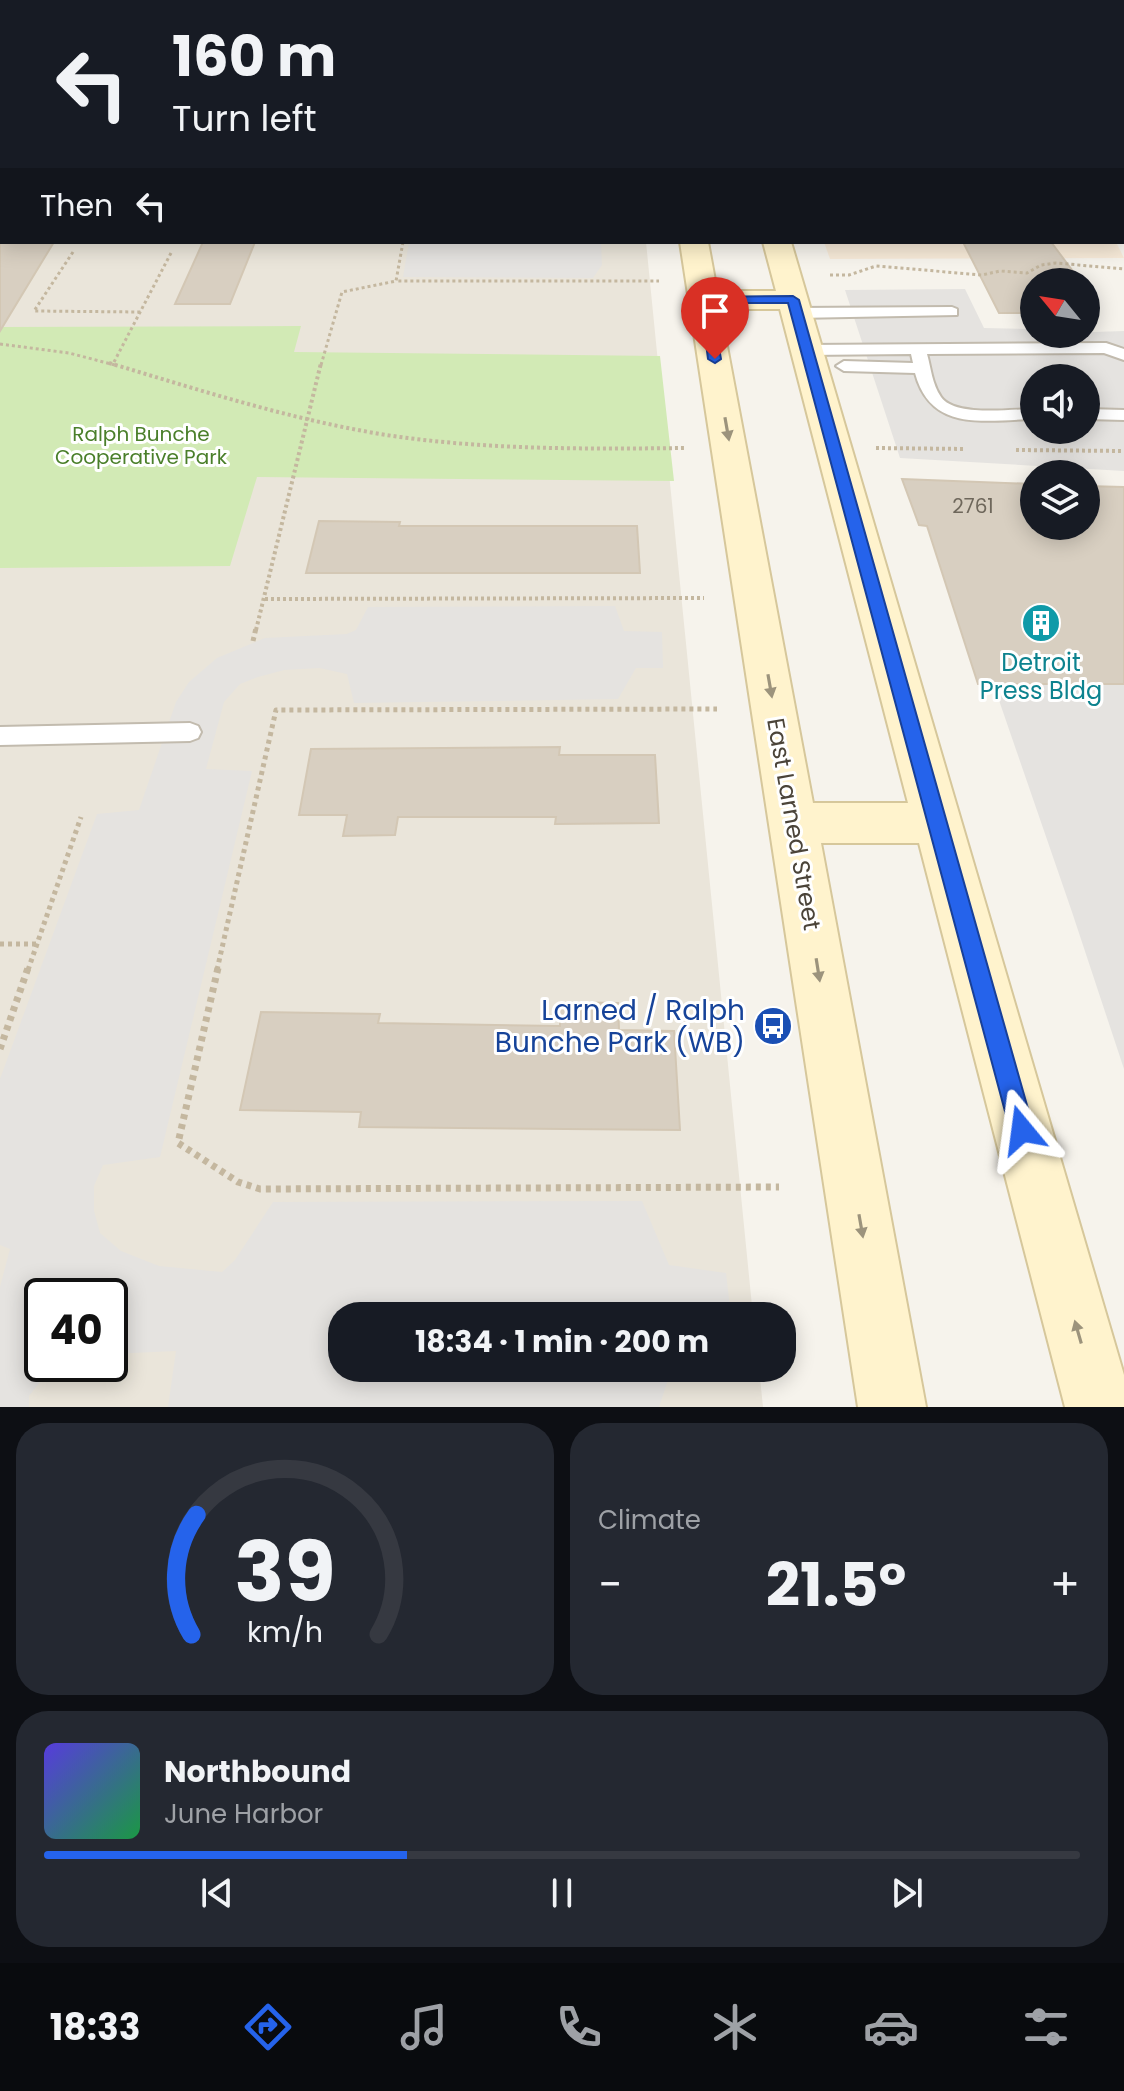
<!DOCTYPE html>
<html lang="en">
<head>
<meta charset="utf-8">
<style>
  :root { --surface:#171b24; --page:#242831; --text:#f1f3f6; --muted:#9ea1a6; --line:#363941; --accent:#2563eb }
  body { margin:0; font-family:Poppins,sans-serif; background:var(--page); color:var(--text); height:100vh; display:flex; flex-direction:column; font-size:30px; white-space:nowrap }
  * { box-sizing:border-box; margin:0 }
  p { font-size:26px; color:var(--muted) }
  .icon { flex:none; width:44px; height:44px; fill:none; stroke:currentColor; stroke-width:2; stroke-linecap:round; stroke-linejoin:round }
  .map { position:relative; height:1407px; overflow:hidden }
  .details { display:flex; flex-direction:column; gap:16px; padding:16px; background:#0d0f14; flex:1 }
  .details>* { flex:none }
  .guide { position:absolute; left:0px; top:0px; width:1124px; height:244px; box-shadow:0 4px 20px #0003; background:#171b24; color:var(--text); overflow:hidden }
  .needle { width:52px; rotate:300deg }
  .controls { position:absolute; left:1020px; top:268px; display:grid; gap:16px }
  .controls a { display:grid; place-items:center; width:80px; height:80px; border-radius:50%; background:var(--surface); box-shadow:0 4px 20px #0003; font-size:40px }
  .speed { position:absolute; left:24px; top:1278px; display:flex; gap:16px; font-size:40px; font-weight:700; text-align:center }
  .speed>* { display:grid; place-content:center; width:104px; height:104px; border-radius:50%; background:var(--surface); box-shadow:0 4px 20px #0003; line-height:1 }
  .speed .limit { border:4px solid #111; border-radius:12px; background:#fff; color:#111 }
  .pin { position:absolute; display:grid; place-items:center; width:68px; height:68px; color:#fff; margin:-82px -34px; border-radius:50% 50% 50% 0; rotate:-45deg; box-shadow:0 0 8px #0007 }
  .pin .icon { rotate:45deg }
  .me { position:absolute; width:88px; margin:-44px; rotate:344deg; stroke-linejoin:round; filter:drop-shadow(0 0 6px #0008) }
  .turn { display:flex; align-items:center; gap:28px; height:168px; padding:0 40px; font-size:36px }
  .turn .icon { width:104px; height:104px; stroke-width:2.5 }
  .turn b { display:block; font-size:56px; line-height:68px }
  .then { display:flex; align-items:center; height:76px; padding:0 40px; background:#0003; gap:16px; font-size:30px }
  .big { font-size:60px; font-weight:700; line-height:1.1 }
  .details .widget { flex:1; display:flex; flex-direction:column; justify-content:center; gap:12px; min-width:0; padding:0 28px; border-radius:32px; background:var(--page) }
  .details .dial { align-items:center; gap:0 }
  .dial svg { height:208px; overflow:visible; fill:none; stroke:var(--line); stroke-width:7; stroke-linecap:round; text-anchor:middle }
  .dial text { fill:var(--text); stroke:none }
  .song { display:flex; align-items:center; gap:24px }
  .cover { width:96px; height:96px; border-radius:12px; background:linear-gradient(135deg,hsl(250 70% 55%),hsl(140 70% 35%)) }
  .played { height:8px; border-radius:4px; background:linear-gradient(90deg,var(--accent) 35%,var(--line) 35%) }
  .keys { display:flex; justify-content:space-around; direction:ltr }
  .heat { display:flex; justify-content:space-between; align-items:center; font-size:44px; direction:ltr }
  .details .tiles { flex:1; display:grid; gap:16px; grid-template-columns:1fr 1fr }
  .widget:last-child { grid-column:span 2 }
  .trip { position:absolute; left:328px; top:1302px; width:468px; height:80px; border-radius:32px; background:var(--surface); box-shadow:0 4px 20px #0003; font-weight:700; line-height:80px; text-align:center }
  .tab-bar { display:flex; height:128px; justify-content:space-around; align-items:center; background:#090b0e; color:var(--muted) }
  .tab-bar .icon { width:56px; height:56px }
  .tab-bar .current { color:var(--accent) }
  .tab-bar b { font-size:36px; color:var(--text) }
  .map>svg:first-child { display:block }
</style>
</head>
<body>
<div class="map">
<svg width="1124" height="1407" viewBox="0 0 1124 1407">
  <rect width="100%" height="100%" fill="#f6f3ec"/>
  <!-- residential -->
  <path fill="#eae5da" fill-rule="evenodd" d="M0,0h622l-620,2v240h644l107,1074h-411v52h417l4,39h-763zM42,1296h68v68h-68z"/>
  <!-- commercial -->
  <path fill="#f7ead8" d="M824,242h292l8,16 -294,1z"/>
  <!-- green -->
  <path fill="#d2eab5" d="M301,326l-7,26 366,4 14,125 -417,-4 -27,89 -230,2v-241z"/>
  <!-- parking -->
  <g fill="#e5e3e0" fill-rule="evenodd">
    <path d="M409,242h192l1,23 -9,13 -190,-1z"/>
    <path d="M965,289l19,39 50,1v5l90,-3v140l-224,-13 -55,-168zM1034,378h52v52h-52z"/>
    <path d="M615,606l9,25 38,1 1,36h-27l-18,31 -264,4 -7,-29 -27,-6 -36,2 -26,7 -18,7 -16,18 -18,67 46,2 -92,386 -57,8 -9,21v25l6,22 21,18 38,15 63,6 13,-12 38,-58 369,-1 27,64 57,8 5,43h-389v52h330l-13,39h-491l8,-56 -66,3v-58h-68v68h39l-37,13 -15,19v11h-29v-120l10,-38 -10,-4v-166l97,-265 42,-4 37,-108 13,-20 28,-24 48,-20 82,-4 9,-4 12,-23z"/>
    <path d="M992,680l132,3v386l-52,-157z"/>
  </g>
  <!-- building -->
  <g fill="#d8cfc1" stroke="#d3c7b4" stroke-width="2">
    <path d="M0,242h54l-54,89z"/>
    <path d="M203,242h52l-25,62h-55z"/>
    <path d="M963,242h88l30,40h-47v37l-4,-6h-31z"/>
    <path d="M902,479l132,5v42h52v-40l38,1v197h-146l-51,-158 -8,-1z"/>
    <path d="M319,521l81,1 -1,4h238l3,47h-334z"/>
    <path d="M560,747l-1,8h96l4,68 -104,1 1,-7h-158l-3,18 -52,1 4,-21h-48l12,-66z"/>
    <path d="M560,1002l58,1 1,27 55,1 6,99 -321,-3 2,-15 -121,-2 21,-98 119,2 -2,9 182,3z"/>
  </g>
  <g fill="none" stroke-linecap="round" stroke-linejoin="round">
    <defs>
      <g id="lane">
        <path d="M748,0h10l1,2h-10z"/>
        <path d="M839,0h10l1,2h-10z"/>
        <rect x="1122" y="154" width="2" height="8"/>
        <path d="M952,307l5,2v6l-161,3 -8,-5 8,-5z"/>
        <path d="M1106,343l18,6v11l-20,-7 -177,1c4,14 5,30 14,43 14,20 70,12 93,12v10c-49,1 -103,14 -119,-46l-71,-2 -8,-5 8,-5 69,2 -2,-9 -105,1 -8,-5 8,-5z"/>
        <path d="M1086,409l38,1v10l-38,-1z"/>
        <path d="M190,723l8,3 3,6 -3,6 -8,3 -190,4v-18z"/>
      </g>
      <g id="street">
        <rect x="0" y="25" width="2" height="12"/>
        <rect x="1122" y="53" width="2" height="12"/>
      </g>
      <g id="secondary">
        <path d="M643,0h20l1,2h-20z"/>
        <rect x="701" y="0" width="20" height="2"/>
        <path d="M997,0h20l2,2h-20z"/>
        <rect x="1122" y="135" width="2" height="16"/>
        <path d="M680,242h28l9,49h59l-13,-49h28l333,1133v32h-59l-146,-564h-98l105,564h-68zM720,309h60l128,494h-95z"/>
      </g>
    </defs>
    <!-- lane casing -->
    <use href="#lane" stroke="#c2bbae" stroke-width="4"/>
    <!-- street casing -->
    <use href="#street" stroke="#c2bbae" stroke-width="4"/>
    <!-- secondary casing -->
    <use href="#secondary" stroke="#d6c79b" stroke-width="4"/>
    <!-- path-far4 -->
    <path stroke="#c4b79f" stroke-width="2" stroke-dasharray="2 2" stroke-linecap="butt" d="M474,2h77"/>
    <!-- path-far3 -->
    <g stroke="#c4b79f" stroke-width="3" stroke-dasharray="3 3" stroke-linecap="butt">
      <path d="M403,242l-7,39h263"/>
      <path d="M73,252l-39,59 107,1"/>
      <path d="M830,275h19l27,-9 106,9 18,-4 27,2 14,-8 15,-2 68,6"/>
      <path d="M0,344l69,9 46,12"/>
      <path d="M114,362l57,-109"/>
      <path d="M321,365l21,-73 54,-11"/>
    </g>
    <!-- path-far2 -->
    <g stroke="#c4b79f" stroke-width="4" stroke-dasharray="3 3" stroke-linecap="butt">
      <path d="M109,363c94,28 186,58 284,73 97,14 195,13 293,12"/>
      <path d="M876,448l90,1"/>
      <path d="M1016,450l108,1"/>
      <path d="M265,599l439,-1"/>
      <path d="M256,630l65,-267"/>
    </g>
    <!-- path-far1 -->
    <g stroke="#c4b79f" stroke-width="5" stroke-dasharray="4 4" stroke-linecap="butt">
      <path d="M253,641l3,-13"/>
      <path d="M0,944h37"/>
      <path d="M28,970l53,-153"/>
      <path d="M217,970l59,-260 441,-1"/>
    </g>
    <!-- path -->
    <g stroke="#c4b79f" stroke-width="7" stroke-dasharray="5 5" stroke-linecap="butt">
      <path d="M218,968l-40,175 60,39 22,7 519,-2"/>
      <path d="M0,1049l28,-81"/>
    </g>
    <!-- lane -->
    <use href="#lane" fill="#fff" fill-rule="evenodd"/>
    <!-- street -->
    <use href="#street" fill="#fff" fill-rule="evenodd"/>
    <!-- secondary -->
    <use href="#secondary" fill="#fff3cd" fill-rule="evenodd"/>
  </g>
  <!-- one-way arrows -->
  <defs><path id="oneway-solid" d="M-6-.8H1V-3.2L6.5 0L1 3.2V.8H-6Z" transform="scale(2)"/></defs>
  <g fill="#9c937c">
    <use href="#oneway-solid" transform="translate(727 429) rotate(80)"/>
    <use href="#oneway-solid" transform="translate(770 686) rotate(80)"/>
    <use href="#oneway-solid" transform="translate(818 970) rotate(81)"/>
    <use href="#oneway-solid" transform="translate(861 1226) rotate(80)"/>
    <use href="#oneway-solid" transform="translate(1078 1332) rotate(-106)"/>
  </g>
  <!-- route -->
  <path fill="#2563eb" stroke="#184099" stroke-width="2" d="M793,296l6,4 235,830 -3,9 -9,3 -8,-3 -4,-9 -222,-827h-77l10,56 -6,4 -7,-4 -8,-62z"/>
  <!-- icons -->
  <defs>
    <symbol id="building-disc" viewBox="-11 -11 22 22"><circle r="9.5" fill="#0f9aa8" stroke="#fff"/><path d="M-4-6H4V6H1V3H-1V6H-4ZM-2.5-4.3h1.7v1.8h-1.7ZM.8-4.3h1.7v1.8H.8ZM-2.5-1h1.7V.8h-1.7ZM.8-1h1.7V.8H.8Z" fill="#fff"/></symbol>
    <symbol id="bus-disc" viewBox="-11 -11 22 22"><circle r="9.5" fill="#1a4fb4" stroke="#fff"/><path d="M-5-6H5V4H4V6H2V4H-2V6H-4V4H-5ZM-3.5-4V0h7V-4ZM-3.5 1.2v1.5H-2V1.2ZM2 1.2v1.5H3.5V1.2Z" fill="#fff"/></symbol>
  </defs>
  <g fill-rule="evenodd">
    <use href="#building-disc" x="1019" y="601" width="44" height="44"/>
    <use href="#bus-disc" x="751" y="1004" width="44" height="44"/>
  </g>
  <g text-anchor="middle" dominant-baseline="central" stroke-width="6" stroke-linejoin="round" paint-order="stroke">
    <!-- far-park labels -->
    <g font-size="20" fill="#4a7f2a" stroke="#fff">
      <text x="141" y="434">Ralph Bunche<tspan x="141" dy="23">Cooperative Park</tspan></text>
    </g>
    <!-- number labels -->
    <g font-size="20" fill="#6e675b">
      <text x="973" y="506">2761</text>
    </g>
    <!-- culture labels -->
    <g font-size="24" fill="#0d838f" stroke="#fff">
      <text x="1041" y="662">Detroit<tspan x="1041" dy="28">Press Bldg</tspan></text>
    </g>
    <!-- street labels -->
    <g font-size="24" fill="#4b4439" stroke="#fff">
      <text transform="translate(794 824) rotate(80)">East Larned Street</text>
    </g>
    <!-- near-transit labels -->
    <g font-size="28" fill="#164399" stroke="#fff" text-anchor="end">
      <text x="745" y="1010">Larned / Ralph<tspan x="745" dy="32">Bunche Park (WB)</tspan></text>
    </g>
  </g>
</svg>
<div class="controls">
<a><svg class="needle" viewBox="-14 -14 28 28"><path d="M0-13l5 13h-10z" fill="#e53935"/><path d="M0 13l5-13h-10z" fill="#9ea1a6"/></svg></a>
<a><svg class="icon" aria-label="sound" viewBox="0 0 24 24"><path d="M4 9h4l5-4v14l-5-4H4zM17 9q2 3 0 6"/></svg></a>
<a><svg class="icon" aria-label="layers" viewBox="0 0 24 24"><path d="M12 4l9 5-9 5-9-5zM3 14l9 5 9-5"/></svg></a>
</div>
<div class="speed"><div class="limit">40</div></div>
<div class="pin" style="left:715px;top:359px;background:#d93025"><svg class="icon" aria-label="arrive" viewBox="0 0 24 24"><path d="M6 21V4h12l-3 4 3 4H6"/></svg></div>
<svg class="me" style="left:1022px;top:1130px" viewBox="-20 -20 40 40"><path d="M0-17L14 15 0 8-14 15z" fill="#2563eb" stroke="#fff" stroke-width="4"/></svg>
<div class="trip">18:34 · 1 min · 200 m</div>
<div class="guide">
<div class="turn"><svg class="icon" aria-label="left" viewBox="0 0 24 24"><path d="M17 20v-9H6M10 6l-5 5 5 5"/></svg><div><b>160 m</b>Turn left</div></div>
<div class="then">Then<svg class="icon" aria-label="left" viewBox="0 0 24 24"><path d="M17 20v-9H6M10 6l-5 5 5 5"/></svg></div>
</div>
</div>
<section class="details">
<div class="tiles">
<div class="widget dial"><svg viewBox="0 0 100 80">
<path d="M14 69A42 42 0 1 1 86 69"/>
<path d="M14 69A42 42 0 0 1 16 23" stroke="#2563eb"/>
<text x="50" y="56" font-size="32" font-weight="700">39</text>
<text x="50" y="72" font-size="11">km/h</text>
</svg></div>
<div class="widget"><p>Climate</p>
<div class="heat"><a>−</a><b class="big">21.5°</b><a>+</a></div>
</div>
<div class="widget">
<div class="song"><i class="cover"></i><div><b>Northbound</b><p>June Harbor</p></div></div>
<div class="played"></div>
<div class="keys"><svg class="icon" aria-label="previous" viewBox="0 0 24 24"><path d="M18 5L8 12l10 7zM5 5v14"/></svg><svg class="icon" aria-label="pause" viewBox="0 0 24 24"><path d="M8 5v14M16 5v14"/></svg><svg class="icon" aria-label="next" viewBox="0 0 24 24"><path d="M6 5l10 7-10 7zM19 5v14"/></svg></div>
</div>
</div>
</section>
<nav class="tab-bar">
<b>18:33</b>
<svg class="icon current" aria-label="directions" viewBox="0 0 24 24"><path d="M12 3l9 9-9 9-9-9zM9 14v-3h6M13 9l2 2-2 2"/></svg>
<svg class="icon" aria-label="music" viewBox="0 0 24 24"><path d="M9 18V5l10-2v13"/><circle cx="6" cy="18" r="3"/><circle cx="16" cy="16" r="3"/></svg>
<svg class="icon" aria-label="phone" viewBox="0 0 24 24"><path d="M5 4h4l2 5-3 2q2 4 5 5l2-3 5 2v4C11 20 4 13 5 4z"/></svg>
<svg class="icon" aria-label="climate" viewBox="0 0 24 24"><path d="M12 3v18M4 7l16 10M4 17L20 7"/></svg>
<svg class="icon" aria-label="car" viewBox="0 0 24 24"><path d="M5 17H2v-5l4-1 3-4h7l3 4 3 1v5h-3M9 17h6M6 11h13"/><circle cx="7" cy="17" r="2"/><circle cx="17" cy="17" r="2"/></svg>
<svg class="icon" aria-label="filters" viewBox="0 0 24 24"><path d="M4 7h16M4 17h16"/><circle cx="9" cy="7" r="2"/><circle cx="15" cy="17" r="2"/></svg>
</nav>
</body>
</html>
